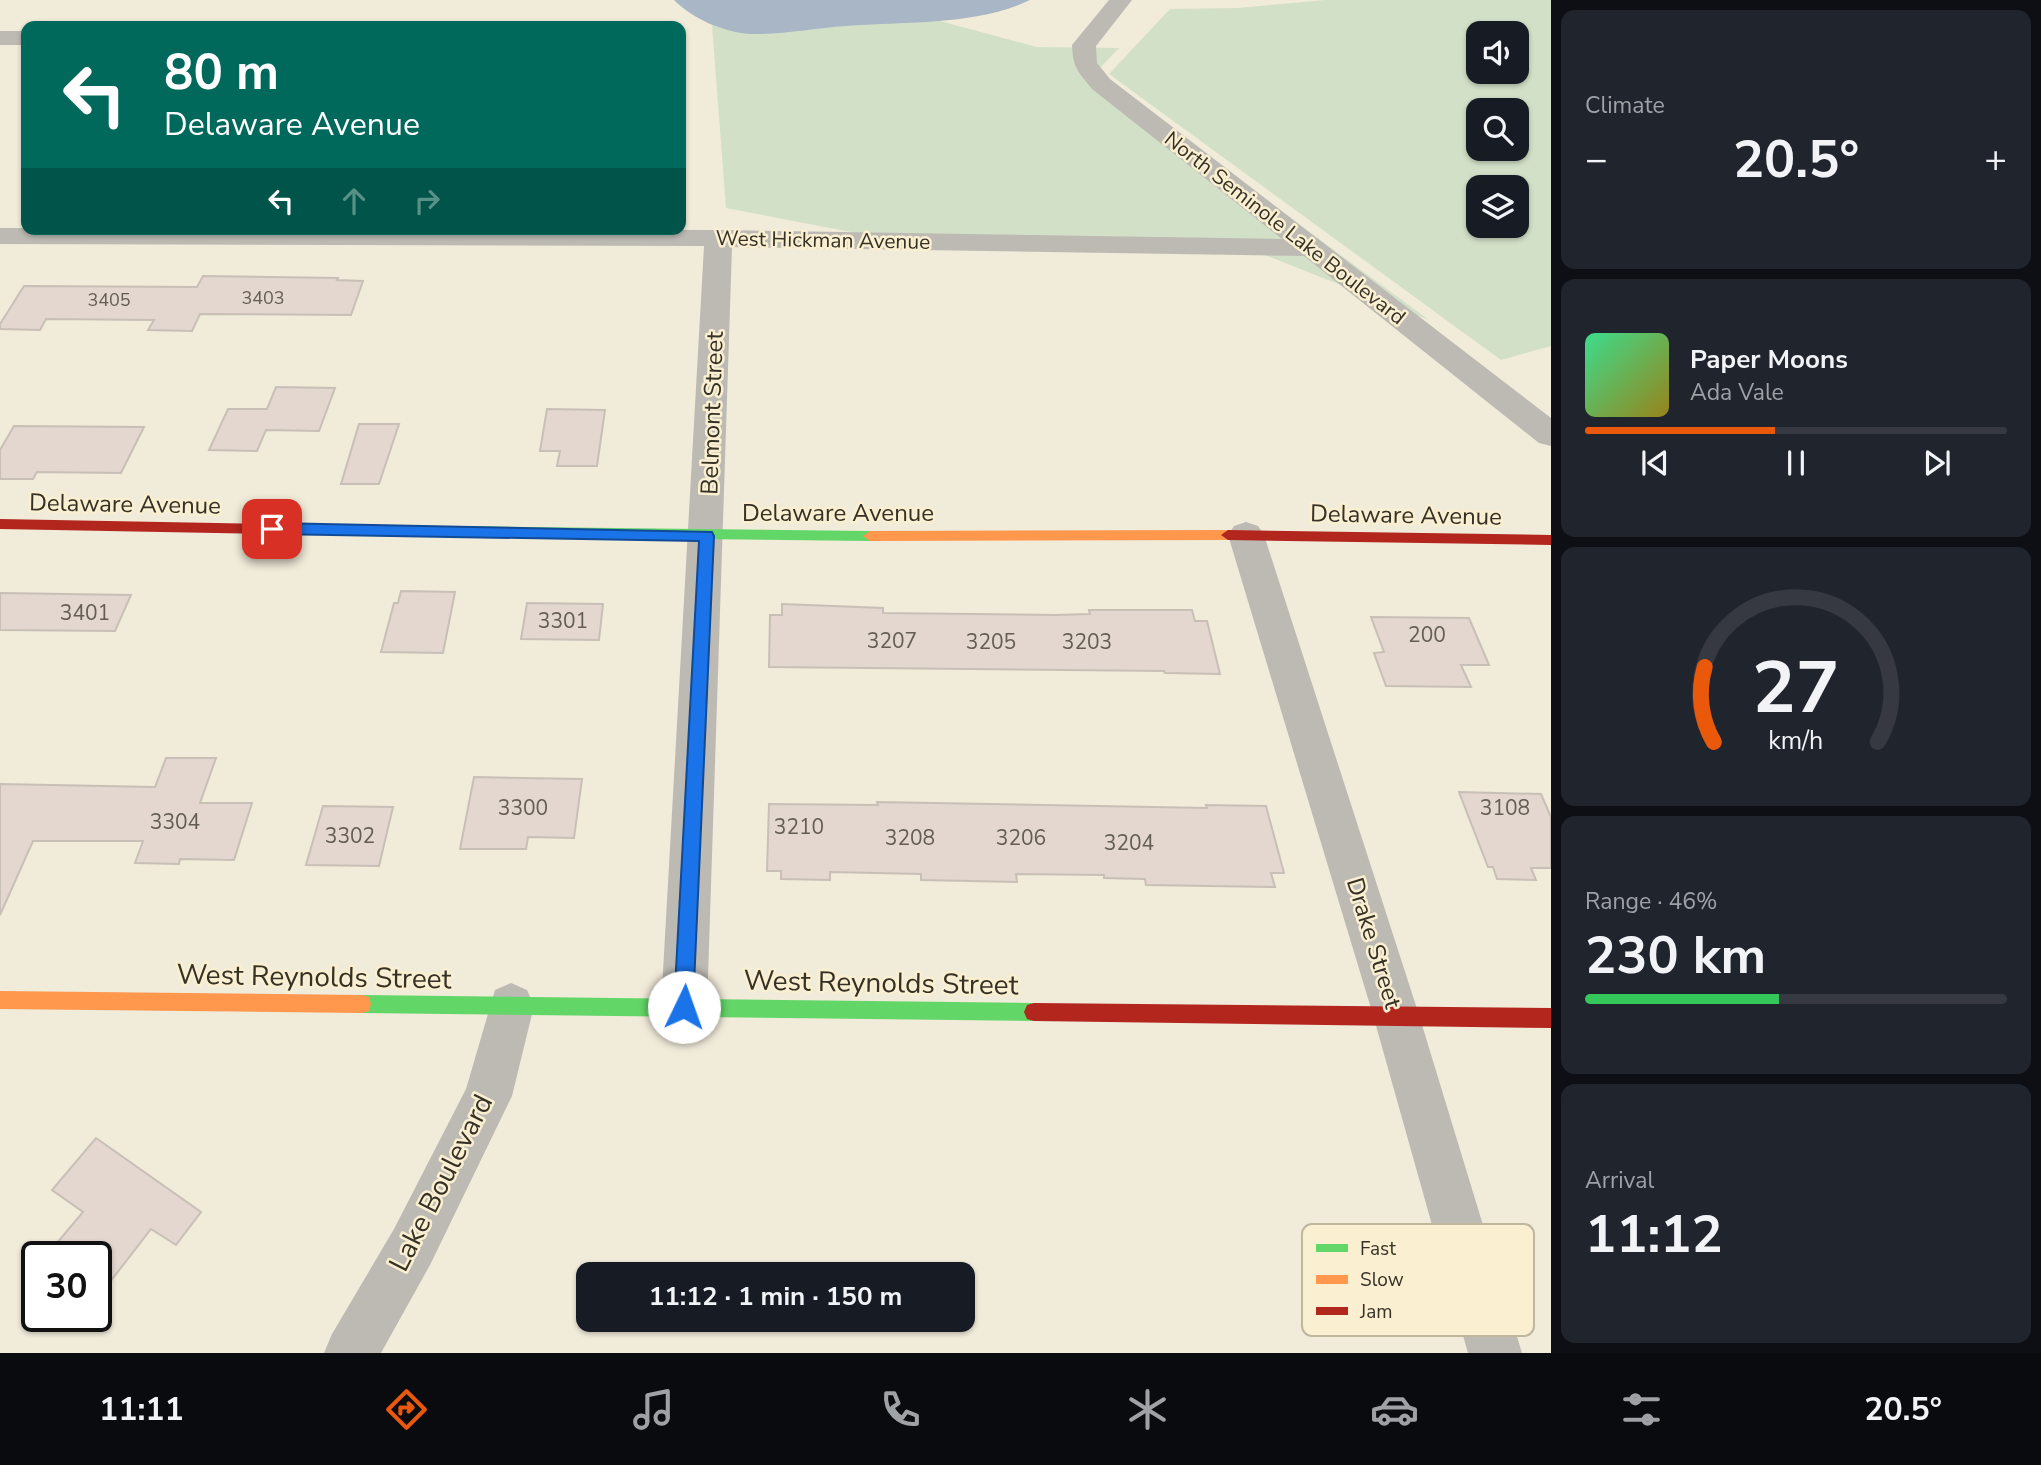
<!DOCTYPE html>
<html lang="en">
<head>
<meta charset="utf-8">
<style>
  :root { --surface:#171b24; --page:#20242c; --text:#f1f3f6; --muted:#9ea1a6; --line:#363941; --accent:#ea580c }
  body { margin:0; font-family:"Nunito Sans",sans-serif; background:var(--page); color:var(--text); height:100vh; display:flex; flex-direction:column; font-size:26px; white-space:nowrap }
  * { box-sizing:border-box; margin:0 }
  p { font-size:23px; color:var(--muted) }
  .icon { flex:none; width:38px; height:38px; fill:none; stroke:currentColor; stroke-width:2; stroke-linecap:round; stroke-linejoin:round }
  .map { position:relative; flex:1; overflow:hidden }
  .panel { display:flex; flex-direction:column; gap:10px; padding:10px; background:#0d0f14; width:490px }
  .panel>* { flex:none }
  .hud { position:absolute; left:21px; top:21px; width:665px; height:214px; border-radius:14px; box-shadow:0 2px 5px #0004; background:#00695c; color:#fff; overflow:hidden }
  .tools { position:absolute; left:1466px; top:21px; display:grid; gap:14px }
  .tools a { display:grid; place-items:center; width:63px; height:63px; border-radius:14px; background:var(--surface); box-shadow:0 2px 5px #0004; font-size:35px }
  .speed { position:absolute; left:21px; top:1241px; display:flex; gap:14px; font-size:35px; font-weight:700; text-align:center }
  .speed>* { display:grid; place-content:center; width:91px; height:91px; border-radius:50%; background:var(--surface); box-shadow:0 2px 5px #0004; line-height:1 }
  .speed .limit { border:4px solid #111; border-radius:10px; background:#fff; color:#111 }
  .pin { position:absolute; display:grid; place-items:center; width:60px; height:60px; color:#fff; margin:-30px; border-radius:14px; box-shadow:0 4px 10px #0006 }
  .me { position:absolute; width:77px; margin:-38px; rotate:3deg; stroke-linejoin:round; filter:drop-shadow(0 0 5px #0008) }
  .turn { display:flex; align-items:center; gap:24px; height:147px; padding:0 28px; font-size:32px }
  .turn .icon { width:91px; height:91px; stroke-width:2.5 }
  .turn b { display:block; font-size:49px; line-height:60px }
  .lanes { display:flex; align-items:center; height:66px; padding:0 28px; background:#0003; justify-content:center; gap:35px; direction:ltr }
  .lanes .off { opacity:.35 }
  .big { font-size:52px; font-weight:700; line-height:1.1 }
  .panel .tile { flex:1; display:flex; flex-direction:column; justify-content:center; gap:10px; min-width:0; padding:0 24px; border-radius:14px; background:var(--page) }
  .panel .dial { align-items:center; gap:0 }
  .dial svg { height:182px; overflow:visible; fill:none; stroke:var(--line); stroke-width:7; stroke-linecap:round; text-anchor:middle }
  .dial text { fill:var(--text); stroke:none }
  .song { display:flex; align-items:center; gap:21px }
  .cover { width:84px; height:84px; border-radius:10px; background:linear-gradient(135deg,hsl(150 70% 55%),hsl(50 70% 35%)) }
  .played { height:7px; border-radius:4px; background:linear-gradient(90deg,var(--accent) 45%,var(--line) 45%) }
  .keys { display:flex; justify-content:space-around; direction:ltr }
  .heat { display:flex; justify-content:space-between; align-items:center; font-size:38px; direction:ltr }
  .charge { height:10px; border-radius:5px; background:linear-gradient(90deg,#34c759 46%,var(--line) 0) }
  .trip { position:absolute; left:576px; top:1262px; width:399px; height:70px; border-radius:14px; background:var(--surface); box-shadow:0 2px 5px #0004; font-weight:700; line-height:70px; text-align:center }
  .dock { display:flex; height:112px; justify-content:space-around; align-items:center; background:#090b0e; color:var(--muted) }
  .dock .icon { width:49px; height:49px }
  .dock .on { color:var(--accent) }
  .dock b { font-size:32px; color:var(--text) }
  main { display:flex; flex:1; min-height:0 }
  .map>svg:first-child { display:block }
</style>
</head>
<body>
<main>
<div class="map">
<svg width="1551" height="1353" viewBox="0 0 1551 1353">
  <rect width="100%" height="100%" fill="#f1ebda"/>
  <!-- green -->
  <g fill="#d3e0c8" fill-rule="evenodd">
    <path d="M1325,0h226v346l-50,14 -392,-286 61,-65 68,-1zM1479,33h38v39h-38zM1479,110h38v39h-38zM1479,187h38v39h-38z"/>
    <path d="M940,21l97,26 82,1 -21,22 2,8 329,242 -164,-65 -351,-11 -188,-36 -14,-183 38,9 140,-12z"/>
  </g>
  <!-- water -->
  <path fill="#a8b6c6" d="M674,0h356c-54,26 -125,21 -184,26 -31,2 -65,9 -96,8 -27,-2 -57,-15 -76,-34z"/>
  <!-- building -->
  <g fill="#e3d7cf" stroke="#c8bfb7" stroke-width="2">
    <path d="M203,276l135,2 -1,2 26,1 -12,34 -151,-1 -8,17 -44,-1 6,-10 -108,-1 -6,11 -40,-1v-5l24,-38 173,1z"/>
    <path d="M276,387l59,1 -16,43 -53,-1 -9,21 -48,-1 19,-41h39z"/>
    <path d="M547,409l58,1 -8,56h-40l3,-15h-20z"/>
    <path d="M359,424h40l-20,60h-38z"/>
    <path d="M14,426l130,1 -23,46 -84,-1 -4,7h-33v-29z"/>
    <path d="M401,591l54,1 -12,61 -62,-1 13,-49h4z"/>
    <path d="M0,593l131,2 -16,36 -115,-1z"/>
    <path d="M527,603l76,1 -4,36 -78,-1z"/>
    <path d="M782,604l101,4v5l172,2 35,-1 -1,-4h103l3,11h12l13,53 -55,-1 -1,-2 -395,-4 1,-52h12z"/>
    <path d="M1371,617l98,1 20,47h-28l10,22 -85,-1 -12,-33 10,-1z"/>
    <path d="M166,758h50l-16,45h52l-18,57 -54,-1 -1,5 -44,-1 8,-22h-110l-33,74v-131l155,3z"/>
    <path d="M474,777l108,2 -8,59 -46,-1 -2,12h-66z"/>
    <path d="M1459,792l82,2 10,23v51h-20l5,12 -39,-1 -4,-12h-5z"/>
    <path d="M877,802l330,6 -1,-3 60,1 18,67h-13l4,14 -129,-2 -1,-6 -41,-1v-3l-88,-1 1,8 -96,-2v-6l-91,-2v8l-49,-1v-8h-14l2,-67 109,1z"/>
    <path d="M323,806l70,1 -14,59 -73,-1z"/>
    <path d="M96,1138l105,74 -25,33 -25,-16 -55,71v-44h-50l37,-44 -31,-22z"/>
  </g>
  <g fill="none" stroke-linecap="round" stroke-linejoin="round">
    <!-- street -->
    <g fill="#bdbab4" fill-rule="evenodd">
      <path d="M1109,0h23l-36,46 1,17 13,16 441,339v28l-12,-3 -235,-187 -572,-9 -25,760 -7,16 -16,7 -16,-7 -7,-16 43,-761 -704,-2v-16l718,2 564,9 -190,-150c-14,-18 -19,-20 -20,-44z"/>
      <rect x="0" y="31" width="26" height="14"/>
      <path d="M1246,522l12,4 6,9 155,480 103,338h-54l-95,-338 -145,-480 6,-9z"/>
      <path d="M511,983l16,7 7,16 -22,90 -82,169 -49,88h-57l8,-19 62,-105 72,-140 29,-99z"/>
    </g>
    <!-- fast -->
    <g fill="#63d668" fill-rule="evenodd">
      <path d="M267,524l603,7 7,5 -7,5 -603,-7 -7,-5z"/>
      <path d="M362,995l672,8 7,2 3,7 -3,7 -7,2 -672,-8 -7,-2 -2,-7 2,-7z"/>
    </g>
    <!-- slow -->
    <g fill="#ff974d" fill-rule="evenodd">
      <path d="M1228,530l7,5 -7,5 -358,1 -7,-5 7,-5z"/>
      <path d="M0,991l362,4 7,2 2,7 -2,7 -7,2 -362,-4z"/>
    </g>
    <!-- jam -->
    <g fill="#b3261e" fill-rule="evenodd">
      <path d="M0,519l267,5 7,5 -7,5 -267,-5z"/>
      <path d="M1228,530l323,5v10l-323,-5 -7,-5z"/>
      <path d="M1034,1003l517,5v20l-517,-7 -7,-2 -3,-7 3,-7z"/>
    </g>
  </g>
  <!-- route -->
  <path fill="#1a73e8" stroke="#114b97" stroke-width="2" d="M272,523l440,9 2,4 -21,471 -3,7 -6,2 -7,-2 -3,-7 25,-466 -427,-7 -7,-5z"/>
  <g text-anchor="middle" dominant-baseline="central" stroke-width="5" stroke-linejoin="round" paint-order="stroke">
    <!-- far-number labels -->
    <g font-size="18" fill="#635d53">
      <text x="263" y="298">3403</text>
      <text x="109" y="300">3405</text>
    </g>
    <!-- far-street labels -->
    <g font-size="21" fill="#353126" stroke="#faefd1">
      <text transform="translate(1285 228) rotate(38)">North Seminole Lake Boulevard</text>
      <text transform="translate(823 240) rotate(1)">West Hickman Avenue</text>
    </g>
    <!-- number labels -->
    <g font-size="21" fill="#635d53">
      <text x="85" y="613">3401</text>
      <text x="563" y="621">3301</text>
      <text x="1427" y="635">200</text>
      <text x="892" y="641">3207</text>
      <text x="991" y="642">3205</text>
      <text x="1087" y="642">3203</text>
      <text x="523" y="808">3300</text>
      <text x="1505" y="808">3108</text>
      <text x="175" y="822">3304</text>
      <text x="799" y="827">3210</text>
      <text x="350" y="836">3302</text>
      <text x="910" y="838">3208</text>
      <text x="1021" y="838">3206</text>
      <text x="1129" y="843">3204</text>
    </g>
    <!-- street labels -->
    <g font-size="24" fill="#353126" stroke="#faefd1">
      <text transform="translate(712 413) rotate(-88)">Belmont Street</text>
      <text transform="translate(125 504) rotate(1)">Delaware Avenue</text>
      <text x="838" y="513">Delaware Avenue</text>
      <text transform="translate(1406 515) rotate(1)">Delaware Avenue</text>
      <text transform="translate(1374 943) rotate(73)">Drake Street</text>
    </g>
    <!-- near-street labels -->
    <g font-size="28" fill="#353126" stroke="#faefd1">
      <text transform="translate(314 977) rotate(1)">West Reynolds Street</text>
      <text transform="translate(881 983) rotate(1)">West Reynolds Street</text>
      <text transform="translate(441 1183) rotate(-63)">Lake Boulevard</text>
    </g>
  </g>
  <!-- legend -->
  <rect x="1302" y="1224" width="232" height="112" rx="10" fill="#faefd1" stroke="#bfb69e" stroke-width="2"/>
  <rect x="1316" y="1244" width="32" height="8" fill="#63d668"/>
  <rect x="1316" y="1275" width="32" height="9" fill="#ff974d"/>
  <rect x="1316" y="1307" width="32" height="8" fill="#b3261e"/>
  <g font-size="19" fill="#353126">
    <text x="1360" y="1255">Fast</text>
    <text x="1360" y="1286">Slow</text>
    <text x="1360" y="1318">Jam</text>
  </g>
</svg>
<div class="tools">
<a><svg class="icon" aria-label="sound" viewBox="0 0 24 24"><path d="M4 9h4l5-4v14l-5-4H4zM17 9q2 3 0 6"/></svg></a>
<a><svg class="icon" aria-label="search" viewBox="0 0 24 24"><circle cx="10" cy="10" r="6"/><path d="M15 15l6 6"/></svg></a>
<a><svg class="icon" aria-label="layers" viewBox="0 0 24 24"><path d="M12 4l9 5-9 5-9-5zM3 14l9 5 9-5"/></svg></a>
</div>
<div class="speed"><div class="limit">30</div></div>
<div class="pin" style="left:272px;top:529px;background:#d93025"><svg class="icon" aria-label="arrive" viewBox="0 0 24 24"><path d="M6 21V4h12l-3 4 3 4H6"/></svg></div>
<svg class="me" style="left:684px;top:1007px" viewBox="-20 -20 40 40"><circle r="19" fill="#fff"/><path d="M0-13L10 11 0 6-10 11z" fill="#1a73e8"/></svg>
<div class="trip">11:12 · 1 min · 150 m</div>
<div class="hud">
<div class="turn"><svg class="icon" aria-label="left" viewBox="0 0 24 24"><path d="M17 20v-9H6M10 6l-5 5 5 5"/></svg><div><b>80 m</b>Delaware Avenue</div></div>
<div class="lanes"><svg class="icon" aria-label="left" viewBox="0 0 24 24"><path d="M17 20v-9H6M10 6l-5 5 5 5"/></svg><svg class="icon off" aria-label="ahead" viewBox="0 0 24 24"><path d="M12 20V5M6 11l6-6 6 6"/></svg><svg class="icon off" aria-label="right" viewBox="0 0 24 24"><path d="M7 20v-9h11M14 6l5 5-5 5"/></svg></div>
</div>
</div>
<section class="panel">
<div class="tile"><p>Climate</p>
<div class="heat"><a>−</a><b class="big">20.5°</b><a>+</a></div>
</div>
<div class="tile">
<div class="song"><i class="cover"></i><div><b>Paper Moons</b><p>Ada Vale</p></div></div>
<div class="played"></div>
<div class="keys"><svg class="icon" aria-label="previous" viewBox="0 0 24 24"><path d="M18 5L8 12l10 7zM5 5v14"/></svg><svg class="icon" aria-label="pause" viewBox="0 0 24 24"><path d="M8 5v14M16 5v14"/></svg><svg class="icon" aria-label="next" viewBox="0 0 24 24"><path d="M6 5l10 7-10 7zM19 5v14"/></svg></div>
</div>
<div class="tile dial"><svg viewBox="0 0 100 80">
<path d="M14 69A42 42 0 1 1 86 69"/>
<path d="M14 69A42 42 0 0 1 10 36" stroke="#ea580c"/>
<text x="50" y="56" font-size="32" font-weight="700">27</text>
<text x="50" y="72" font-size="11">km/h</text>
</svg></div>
<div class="tile"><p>Range · 46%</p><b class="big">230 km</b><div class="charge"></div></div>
<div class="tile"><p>Arrival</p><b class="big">11:12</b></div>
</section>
</main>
<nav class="dock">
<b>11:11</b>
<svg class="icon on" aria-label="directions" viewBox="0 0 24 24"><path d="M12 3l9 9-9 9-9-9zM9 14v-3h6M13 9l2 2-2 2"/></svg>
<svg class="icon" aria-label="music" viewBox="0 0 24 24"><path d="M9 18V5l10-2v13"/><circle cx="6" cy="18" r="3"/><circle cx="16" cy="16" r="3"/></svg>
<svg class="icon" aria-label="phone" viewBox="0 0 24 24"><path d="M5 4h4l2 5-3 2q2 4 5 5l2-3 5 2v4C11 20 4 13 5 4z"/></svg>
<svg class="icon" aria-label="climate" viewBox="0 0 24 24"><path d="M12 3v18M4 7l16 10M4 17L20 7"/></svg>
<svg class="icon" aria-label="car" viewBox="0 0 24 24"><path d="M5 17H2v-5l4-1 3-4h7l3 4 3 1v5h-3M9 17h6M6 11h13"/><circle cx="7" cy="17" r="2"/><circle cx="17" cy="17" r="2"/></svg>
<svg class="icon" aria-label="filters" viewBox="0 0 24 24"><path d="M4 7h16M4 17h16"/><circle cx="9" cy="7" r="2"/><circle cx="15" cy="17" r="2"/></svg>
<b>20.5°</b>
</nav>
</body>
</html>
